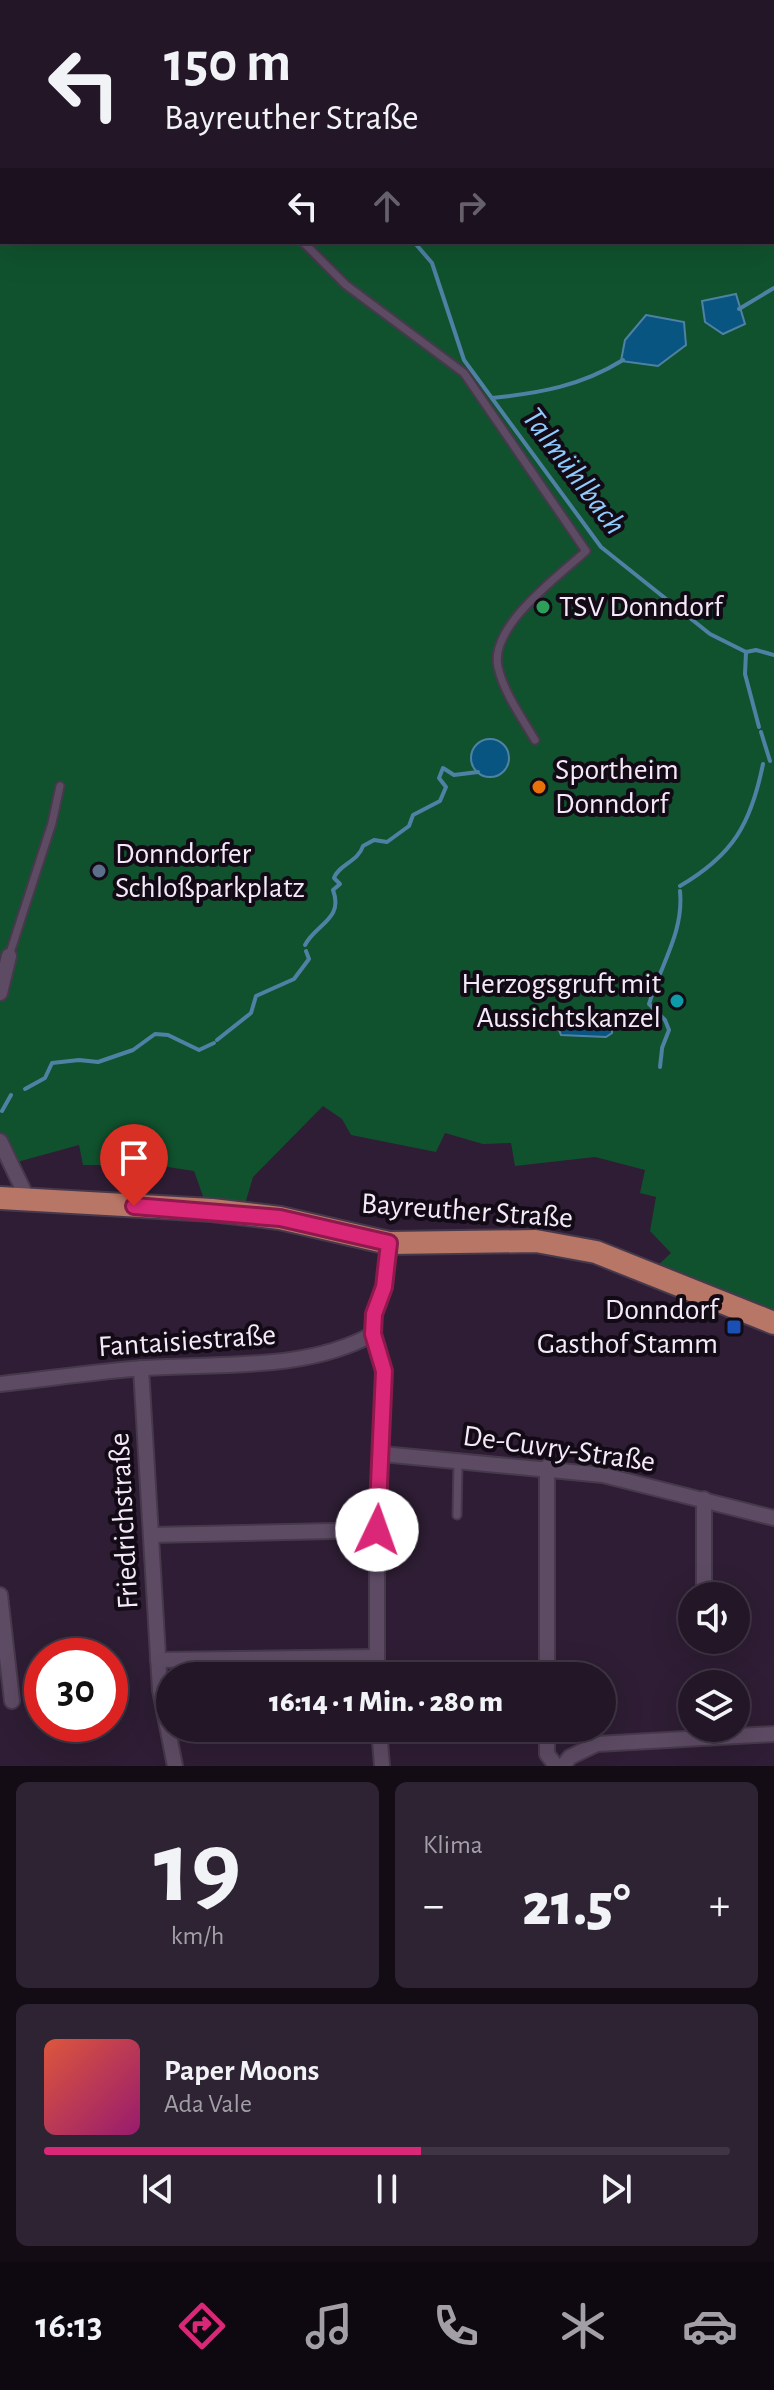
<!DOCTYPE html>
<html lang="de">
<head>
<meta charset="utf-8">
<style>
  :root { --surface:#221627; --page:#2e2333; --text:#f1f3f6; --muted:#a29fa7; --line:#3f3544; --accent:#db2777 }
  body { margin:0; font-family:"Alegreya Sans",sans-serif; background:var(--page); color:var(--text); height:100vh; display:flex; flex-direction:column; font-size:30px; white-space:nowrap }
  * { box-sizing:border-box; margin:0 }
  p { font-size:26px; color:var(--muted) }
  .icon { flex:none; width:44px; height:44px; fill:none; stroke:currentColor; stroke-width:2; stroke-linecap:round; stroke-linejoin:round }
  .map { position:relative; height:1766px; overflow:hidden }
  .panel { display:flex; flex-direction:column; gap:16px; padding:16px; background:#130c15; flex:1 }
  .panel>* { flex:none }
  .hud { position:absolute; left:0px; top:0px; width:774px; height:244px; box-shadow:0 8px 32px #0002,0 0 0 2px var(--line); background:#221627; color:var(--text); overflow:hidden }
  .buttons { position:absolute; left:678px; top:1582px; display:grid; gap:16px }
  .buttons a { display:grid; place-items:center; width:72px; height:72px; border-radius:50%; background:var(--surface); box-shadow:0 8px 32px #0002,0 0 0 2px var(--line); font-size:40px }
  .speed { position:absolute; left:24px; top:1638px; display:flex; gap:16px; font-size:40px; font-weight:700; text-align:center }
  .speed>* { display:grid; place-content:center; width:104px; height:104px; border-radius:50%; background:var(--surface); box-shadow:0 8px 32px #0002,0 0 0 2px var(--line); line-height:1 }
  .speed .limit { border:12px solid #d22; background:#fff; color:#111 }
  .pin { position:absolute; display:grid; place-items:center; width:68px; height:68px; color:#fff; margin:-82px -34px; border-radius:50% 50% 50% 0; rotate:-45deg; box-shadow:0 0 8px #0007 }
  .pin .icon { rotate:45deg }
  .me { position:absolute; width:88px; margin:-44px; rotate:3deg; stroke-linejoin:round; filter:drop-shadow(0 0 6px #0008) }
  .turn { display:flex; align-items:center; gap:28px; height:168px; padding:0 32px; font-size:36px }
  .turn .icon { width:104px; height:104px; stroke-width:2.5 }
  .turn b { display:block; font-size:56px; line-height:68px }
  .lanes { display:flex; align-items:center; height:76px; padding:0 32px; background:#0003; justify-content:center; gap:40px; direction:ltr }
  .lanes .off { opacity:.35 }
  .big { font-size:60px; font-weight:800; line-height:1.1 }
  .panel .tile { flex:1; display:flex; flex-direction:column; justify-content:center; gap:12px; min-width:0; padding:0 28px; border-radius:12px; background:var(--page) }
  .panel .dial { align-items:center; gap:0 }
  .dial b { font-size:104px; line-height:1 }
  .song { display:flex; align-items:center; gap:24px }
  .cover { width:96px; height:96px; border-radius:12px; background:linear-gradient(135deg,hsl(10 70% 55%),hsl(320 70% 35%)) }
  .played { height:8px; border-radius:4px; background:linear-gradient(90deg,var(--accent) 55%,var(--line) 55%) }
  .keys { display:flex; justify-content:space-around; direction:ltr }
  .heat { display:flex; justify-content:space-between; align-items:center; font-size:44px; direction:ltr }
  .panel .tiles { flex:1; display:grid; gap:16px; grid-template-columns:1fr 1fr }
  .tile:last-child { grid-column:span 2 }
  .trip { position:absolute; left:156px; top:1662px; width:460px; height:80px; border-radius:40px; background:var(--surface); box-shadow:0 8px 32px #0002,0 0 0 2px var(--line); font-weight:800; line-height:80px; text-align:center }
  .menu { display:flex; height:128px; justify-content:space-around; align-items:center; background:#0e0910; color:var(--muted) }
  .menu .icon { width:56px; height:56px }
  .menu .active { color:var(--accent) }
  .menu b { font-size:36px; color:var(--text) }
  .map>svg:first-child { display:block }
</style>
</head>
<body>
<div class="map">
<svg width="774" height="1766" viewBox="0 0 774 1766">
  <rect width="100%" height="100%" fill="#2e1d34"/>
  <!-- green -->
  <path fill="#10522e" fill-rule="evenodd" d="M0,0h774v1315l-118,-48 15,-14 -21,-22 6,-34 -16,-4 5,-23 -50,-13 -80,9 -4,-23 -28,1 -38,-11 -9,19 -85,-17 -9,-16 -19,-13 -70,71 -8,27 -41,-5 -10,-28 -39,-6h-72l-4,-20 -69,19 -10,-24zM2,2h770v240h-770z"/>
  <!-- water -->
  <g fill="#085582" stroke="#4f81a5" stroke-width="2">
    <path d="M736,294l9,30 -22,10 -18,-12 -3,-21z"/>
    <path d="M646,315l38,7 2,23 -28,21 -37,-5 4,-21z"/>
    <circle cx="490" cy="758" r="19"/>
    <path d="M564,1017l48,12v4l-6,4 -45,-2 -5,-12z"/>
  </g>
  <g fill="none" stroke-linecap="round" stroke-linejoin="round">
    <!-- stream -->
    <g stroke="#4f81a5" stroke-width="4">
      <path d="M180,0l4,2"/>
      <path d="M300,2l5,-2"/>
      <path d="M414,242l18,21 32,97 137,187 109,87 36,18 10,-2 18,5"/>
      <path d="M739,309l35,-21"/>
      <path d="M492,398c48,-5 89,-12 131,-38"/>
      <path d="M746,652l-1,22 14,53"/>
      <path d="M761,732l9,29"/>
      <path d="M680,886c53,-31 71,-62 83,-122"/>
      <path d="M305,945c11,-21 39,-26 28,-55l7,-6 -6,-6c5,-14 24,-16 29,-32l11,-6 13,2 22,-16 4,-11 27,-14 6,-14 -7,-9 4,-10 11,7 24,-3"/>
      <path d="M217,1040l34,-27 5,-17 38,-17 15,-20 -3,-8"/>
      <path d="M662,1048l7,-18 -4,-10 -16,-16c12,-40 35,-72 31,-113"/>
      <path d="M660,1067l2,-18"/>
      <path d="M25,1089l20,-11 7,-15 27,-3 19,2 35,-12 22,-16 13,1 31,15 15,-7"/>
      <path d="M2,1111l9,-16"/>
    </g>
    <defs>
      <g id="lane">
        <path d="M0,197l2,-1"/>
        <path d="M303,242l43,43 118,88 122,178c-27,25 -97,75 -88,116 6,26 24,51 37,73"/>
        <path d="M9,956l43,-133 8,-37"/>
        <path d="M457,1515l1,-53"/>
      </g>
      <g id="street">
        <path d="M0,993l9,-37"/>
        <path d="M0,1141l28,59"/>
        <path d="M141,1368l19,322 15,76"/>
        <path d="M0,1384c48,-5 97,-13 146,-16 75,-5 161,3 227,-34"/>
        <path d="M382,1454l221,21 171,43"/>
        <path d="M152,1535l225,-5"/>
        <path d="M704,1585v-86"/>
        <path d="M0,1595l12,106"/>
        <path d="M158,1660l219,-3"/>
        <path d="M377,1676v-146l7,-159 -11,-37 1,-20 10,-27 5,-44"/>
        <path d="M547,1676v-209"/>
        <path d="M379,1728l3,38"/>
        <path d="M547,1728v26l9,12"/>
        <path d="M563,1766l7,-9 27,-13 177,-10"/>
      </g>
      <path id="primary" d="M0,1198l212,12 68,8 109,25 147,-2 60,11 178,71"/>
    </defs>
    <!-- lane casing -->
    <use href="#lane" stroke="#47394c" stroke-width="11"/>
    <!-- street casing -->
    <use href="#street" stroke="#47394c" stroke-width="18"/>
    <!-- primary casing -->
    <use href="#primary" stroke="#47394c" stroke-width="26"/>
    <!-- lane -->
    <use href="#lane" stroke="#5d4b64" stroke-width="7"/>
    <!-- street -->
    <use href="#street" stroke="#5d4b64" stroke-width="14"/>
    <!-- primary -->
    <use href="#primary" stroke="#b87666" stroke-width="22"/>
  </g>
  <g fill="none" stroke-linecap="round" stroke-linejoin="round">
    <defs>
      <path id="route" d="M134,1206l146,12 109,25 -5,44 -10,27 -1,20 11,37 -7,159"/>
    </defs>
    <!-- route casing -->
    <use href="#route" stroke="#8e194d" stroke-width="20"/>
    <!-- route -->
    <use href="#route" stroke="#db2777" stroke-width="14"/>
  </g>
  <!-- markers -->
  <circle fill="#2e9e5b" stroke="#120b15" stroke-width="3" cx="543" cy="607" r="8"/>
  <circle fill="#e8710a" stroke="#120b15" stroke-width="3" cx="539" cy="787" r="8"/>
  <circle fill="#5c6f8a" stroke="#120b15" stroke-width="3" cx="99" cy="871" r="8"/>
  <circle fill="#0f9aa8" stroke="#120b15" stroke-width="3" cx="677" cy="1001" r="8"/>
  <rect fill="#1a4fb4" stroke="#120b15" stroke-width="3" x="726" y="1319" width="16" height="16" rx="4"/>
  <g text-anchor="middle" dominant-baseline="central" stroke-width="8" stroke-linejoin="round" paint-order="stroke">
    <!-- poi labels -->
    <g font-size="30" fill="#f4e9f8" stroke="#120b15" text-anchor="start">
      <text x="559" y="607">TSV Donndorf</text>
      <text x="555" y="770">Sportheim<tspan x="555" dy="34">Donndorf</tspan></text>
      <text x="115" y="854">Donndorfer<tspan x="115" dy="34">Schloßparkplatz</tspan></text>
      <text x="661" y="984" text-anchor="end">Herzogsgruft mit<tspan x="661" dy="34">Aussichtskanzel</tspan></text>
      <text x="718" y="1310" text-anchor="end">Donndorf<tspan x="718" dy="34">Gasthof Stamm</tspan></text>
    </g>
    <!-- street labels -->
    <g font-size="30" fill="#f4e9f8" stroke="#120b15">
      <text transform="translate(467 1211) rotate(4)">Bayreuther Straße</text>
      <text transform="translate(187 1341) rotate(-4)">Fantaisiestraße</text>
      <text transform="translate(559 1449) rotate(8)">De-Cuvry-Straße</text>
      <text transform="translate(124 1521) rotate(-93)">Friedrichstraße</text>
    </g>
    <!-- water labels -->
    <g font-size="32" font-style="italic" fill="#8fccfd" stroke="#120b15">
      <text transform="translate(574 471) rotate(53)">Talmühlbach</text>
    </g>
  </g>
</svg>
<div class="buttons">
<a><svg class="icon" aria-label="sound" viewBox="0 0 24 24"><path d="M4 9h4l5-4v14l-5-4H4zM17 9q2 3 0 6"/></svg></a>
<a><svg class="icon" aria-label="layers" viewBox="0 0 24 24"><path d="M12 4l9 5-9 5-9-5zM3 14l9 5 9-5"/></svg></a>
</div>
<div class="speed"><div class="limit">30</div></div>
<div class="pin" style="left:134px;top:1206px;background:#d93025"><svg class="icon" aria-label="arrive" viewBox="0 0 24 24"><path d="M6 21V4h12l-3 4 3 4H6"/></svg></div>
<svg class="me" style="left:377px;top:1530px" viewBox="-20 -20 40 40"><circle r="19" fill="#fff"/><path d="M0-13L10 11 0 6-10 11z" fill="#db2777"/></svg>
<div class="trip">16:14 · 1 Min. · 280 m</div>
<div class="hud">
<div class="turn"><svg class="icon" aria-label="left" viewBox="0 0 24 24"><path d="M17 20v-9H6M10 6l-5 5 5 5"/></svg><div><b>150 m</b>Bayreuther Straße</div></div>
<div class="lanes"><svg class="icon" aria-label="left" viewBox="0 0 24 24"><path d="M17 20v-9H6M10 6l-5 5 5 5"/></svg><svg class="icon off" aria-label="ahead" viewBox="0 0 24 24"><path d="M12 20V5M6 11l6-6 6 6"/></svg><svg class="icon off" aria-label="right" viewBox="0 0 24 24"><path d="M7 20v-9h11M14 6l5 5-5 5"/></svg></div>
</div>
</div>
<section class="panel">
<div class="tiles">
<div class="tile dial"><b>19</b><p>km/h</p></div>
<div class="tile"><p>Klima</p>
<div class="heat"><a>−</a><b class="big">21.5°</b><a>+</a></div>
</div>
<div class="tile">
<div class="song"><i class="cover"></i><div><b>Paper Moons</b><p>Ada Vale</p></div></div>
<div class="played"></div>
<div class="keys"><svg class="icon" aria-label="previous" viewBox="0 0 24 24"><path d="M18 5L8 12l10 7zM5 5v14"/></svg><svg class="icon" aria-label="pause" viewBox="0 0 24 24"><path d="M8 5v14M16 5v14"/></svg><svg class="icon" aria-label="next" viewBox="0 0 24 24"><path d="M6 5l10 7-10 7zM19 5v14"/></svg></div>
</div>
</div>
</section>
<nav class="menu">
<b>16:13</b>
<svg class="icon active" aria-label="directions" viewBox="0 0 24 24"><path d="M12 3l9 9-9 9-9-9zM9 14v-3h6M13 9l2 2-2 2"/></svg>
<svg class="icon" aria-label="music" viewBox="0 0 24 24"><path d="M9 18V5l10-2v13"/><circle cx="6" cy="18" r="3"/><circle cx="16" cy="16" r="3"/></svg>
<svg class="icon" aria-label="phone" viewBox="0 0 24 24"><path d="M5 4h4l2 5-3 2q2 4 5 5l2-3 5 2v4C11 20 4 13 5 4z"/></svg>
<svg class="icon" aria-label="climate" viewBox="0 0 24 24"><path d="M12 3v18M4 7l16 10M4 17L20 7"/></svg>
<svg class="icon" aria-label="car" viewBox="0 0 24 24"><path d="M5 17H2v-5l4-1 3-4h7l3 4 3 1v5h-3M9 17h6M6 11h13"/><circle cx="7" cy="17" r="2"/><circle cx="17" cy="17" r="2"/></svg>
</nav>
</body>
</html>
